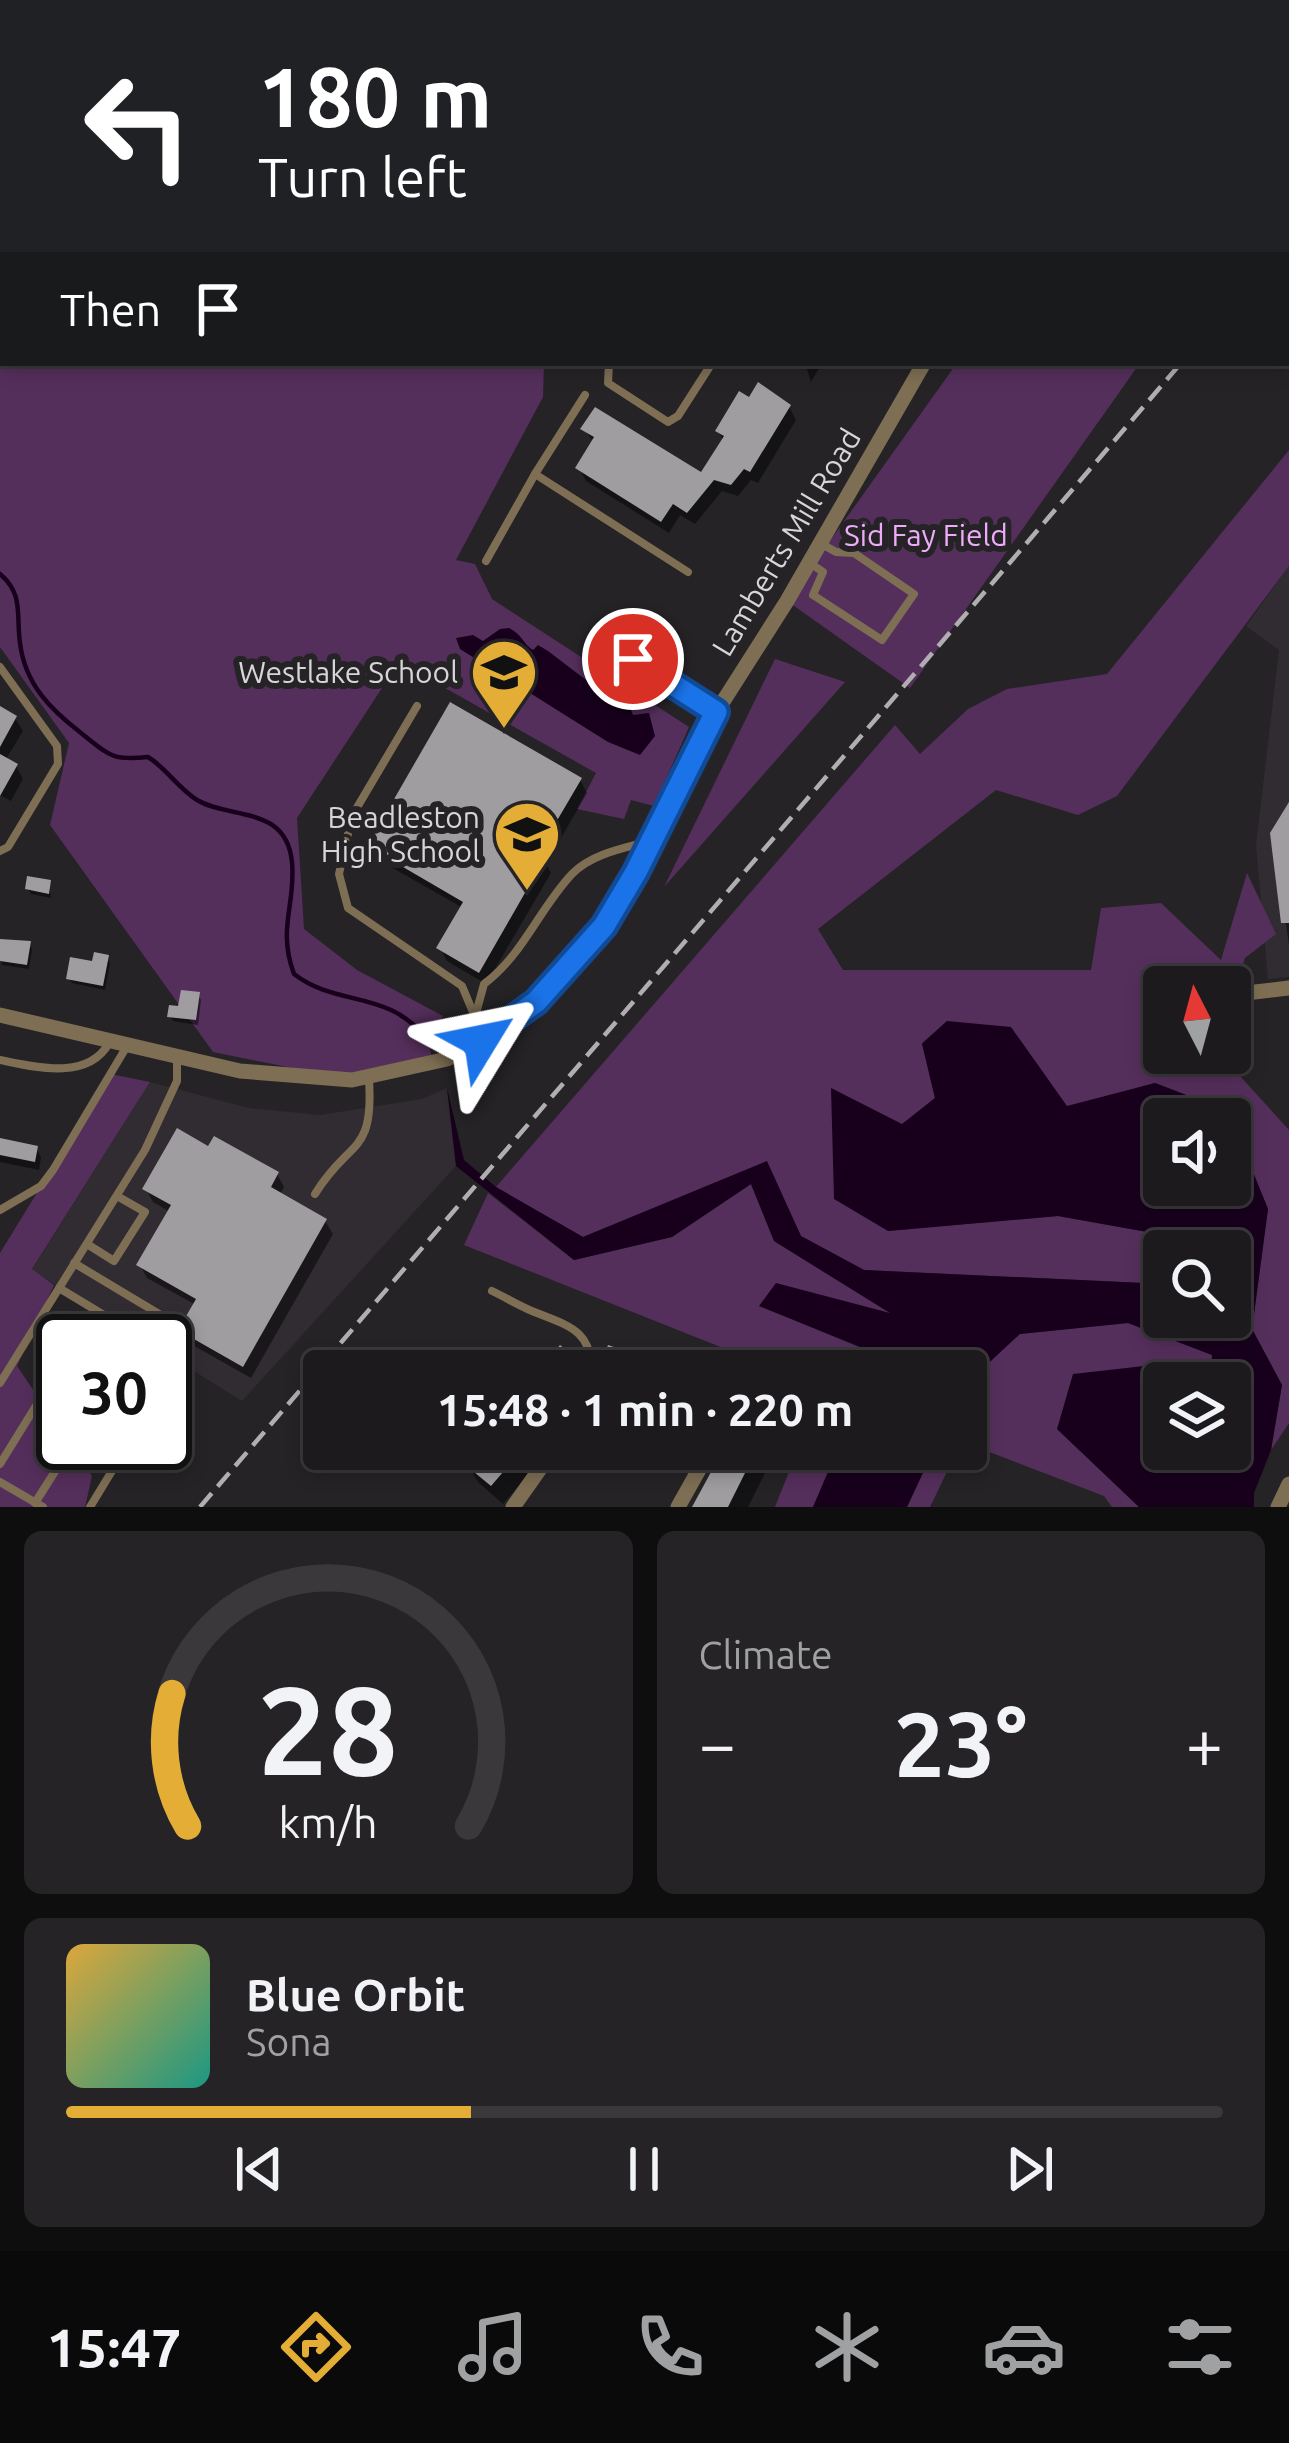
<!DOCTYPE html>
<html lang="en">
<head>
<meta charset="utf-8">
<style>
  :root { --surface:#1c1a1c; --page:#252325; --text:#f1f3f6; --muted:#a0a1a3; --line:#3a383b; --accent:#e4ad35 }
  body { margin:0; font-family:Ubuntu,sans-serif; background:var(--page); color:var(--text); height:100vh; display:flex; flex-direction:column; font-size:45px; white-space:nowrap }
  * { box-sizing:border-box; margin:0 }
  p { font-size:39px; color:var(--muted) }
  .icon { flex:none; width:66px; height:66px; fill:none; stroke:currentColor; stroke-width:2; stroke-linecap:round; stroke-linejoin:round }
  .map { position:relative; height:1507px; overflow:hidden }
  .sheet { display:flex; flex-direction:column; gap:24px; padding:24px; background:#0f0e0f; flex:1 }
  .sheet>* { flex:none }
  .hud { position:absolute; left:0px; top:0px; width:1290px; height:366px; box-shadow:0 6px 18px #0003,0 0 0 3px var(--line); background:#202124; color:#fff; overflow:hidden }
  .needle { width:78px; rotate:354deg }
  .tools { position:absolute; left:1143px; top:966px; display:grid; gap:24px }
  .tools a { display:grid; place-items:center; width:108px; height:108px; border-radius:12px; background:var(--surface); box-shadow:0 6px 18px #0003,0 0 0 3px var(--line); font-size:60px }
  .speed { position:absolute; left:36px; top:1314px; display:flex; gap:24px; font-size:60px; font-weight:700; text-align:center }
  .speed>* { display:grid; place-content:center; width:156px; height:156px; border-radius:50%; background:var(--surface); box-shadow:0 6px 18px #0003,0 0 0 3px var(--line); line-height:1 }
  .speed .limit { border:6px solid #111; border-radius:18px; background:#fff; color:#111 }
  .pin { position:absolute; display:grid; place-items:center; width:102px; height:102px; color:#fff; margin:-51px; border:6px solid #fff; border-radius:50%; box-shadow:0 3px 12px #0007 }
  .me { position:absolute; width:132px; margin:-66px; rotate:55deg; stroke-linejoin:round; filter:drop-shadow(0 0 9px #0008) }
  .turn { display:flex; align-items:center; gap:42px; height:252px; padding:0 60px; font-size:54px }
  .turn .icon { width:156px; height:156px; stroke-width:2.5 }
  .turn b { display:block; font-size:84px; line-height:102px }
  .then { display:flex; align-items:center; height:114px; padding:0 60px; background:#0003; gap:24px; font-size:45px }
  .big { font-size:90px; font-weight:600; line-height:1.1 }
  .sheet .card { flex:1; display:flex; flex-direction:column; justify-content:center; gap:18px; min-width:0; padding:0 42px; border-radius:18px; background:var(--page) }
  .sheet .dial { align-items:center; gap:0 }
  .dial svg { height:312px; overflow:visible; fill:none; stroke:var(--line); stroke-width:7; stroke-linecap:round; text-anchor:middle }
  .dial text { fill:var(--text); stroke:none }
  .song { display:flex; align-items:center; gap:36px }
  .cover { width:144px; height:144px; border-radius:18px; background:linear-gradient(135deg,hsl(40 70% 55%),hsl(170 70% 35%)) }
  .played { height:12px; border-radius:6px; background:linear-gradient(90deg,var(--accent) 35%,var(--line) 35%) }
  .keys { display:flex; justify-content:space-around; direction:ltr }
  .heat { display:flex; justify-content:space-between; align-items:center; font-size:66px; direction:ltr }
  .sheet .tiles { flex:1; display:grid; gap:24px; grid-template-columns:1fr 1fr }
  .card:last-child { grid-column:span 2 }
  .trip { position:absolute; left:303px; top:1350px; width:684px; height:120px; border-radius:12px; background:var(--surface); box-shadow:0 6px 18px #0003,0 0 0 3px var(--line); font-weight:600; line-height:120px; text-align:center }
  .tabs { display:flex; height:192px; justify-content:space-around; align-items:center; background:#0b0a0b; color:var(--muted) }
  .tabs .icon { width:84px; height:84px }
  .tabs .selected { color:var(--accent) }
  .tabs b { font-size:54px; color:var(--text) }
  .map>svg:first-child { display:block }
</style>
</head>
<body>
<div class="map">
<svg width="1289" height="1507" viewBox="0 0 1289 1507">
  <rect width="100%" height="100%" fill="#252326"/>
  <!-- built -->
  <g fill="#312b32">
    <path d="M1289,566v411l-21,2 -12,-134 23,-195 -33,-24z"/>
    <path d="M150,1082l99,26 71,7 102,-16 25,-11 9,78 -214,235 -77,-48v-12h-20l-113,-71z"/>
  </g>
  <!-- green -->
  <g fill="#552f5c">
    <path d="M0,309h3v54h541l-1,34 -87,163 19,4 17,35 197,128 -35,79 -23,-6 -7,19 -47,-10 19,-36 -197,-111 -102,156 7,111 53,41 86,46 -15,24 5,23 -81,17 -139,-28 -163,-227 19,-82 -69,-96z"/>
    <path d="M957,363h183l-230,325 -123,-87z"/>
    <path d="M1289,450v116l-172,230 -39,19 -82,-25 -178,139 25,41h248l10,-62 60,-5 60,57 26,-87 29,61 -31,24 -15,50v-21h-66v66h55l70,77v293l-18,27 11,-65 -30,-56 16,-120 -40,-98 -73,-28 -88,24 -120,-86 -25,22 13,55 -33,27 -70,-36 56,142 170,-15 106,19 13,16h-13v33l-300,-14 -63,-34 -35,-74 -183,75 -87,-50 399,-462 25,29 48,-45 39,-20 100,-15z"/>
    <path d="M775,659l70,23 -181,205z"/>
    <path d="M110,1074l40,8 -118,187 22,16 -37,81 46,68v9h6l23,33 -7,31h-85v-254z"/>
    <path d="M751,1184l23,57 121,75 -135,-10 118,49 -7,16h-90l-317,-126 24,-52 86,67 98,-23z"/>
    <path d="M1128,1323l85,32 -3,28h-46v17l-20,-34 -87,63 82,78h-27l-8,-11 -138,-53v-59l53,-50z"/>
    <path d="M798,1449h40l-25,58h-38z"/>
    <path d="M934,1449h24l-28,58h-23z"/>
  </g>
  <!-- water -->
  <g fill="#18001d" fill-rule="evenodd">
    <path d="M509,628c13,6 14,16 24,22l5,-5 10,6 63,48 10,5 6,-5 6,16 16,-2 6,23 -15,19 -32,-13 -148,-93 -4,-11 17,-3 10,6 17,-12z"/>
    <path d="M947,1021l64,6 56,79 88,-23 73,28 40,98 -16,120 30,56 -11,65 -17,43v14h-115l-82,-78 16,-55 71,-8 20,34v49h29l8,13 2,-13h27v-66h-20l2,-28 -84,-32 -108,11 -54,50v-13h-95l7,-17 -119,-48 17,-23 114,30 -116,-72 -23,-57 -79,53 -98,23 -118,-94 -9,-78 17,72 32,27 87,50 184,-76 34,75 63,34 300,14v33h66v-66h-53l-13,-16 -106,-19 -170,15 -54,-32 -3,-111 71,36 33,-26 -13,-54zM1164,1119h66v66h-66z"/>
    <path d="M838,1449h96l-27,58h-94z"/>
  </g>
  <!-- shadow -->
  <g fill="#0007">
    <path d="M805,363h33l-19,5 -8,14z"/>
    <path d="M750,401l39,6 7,13 -38,63 -7,-3 -13,16 -16,-5 -27,33 -15,-9 -11,18 -83,-52 -7,-13 15,-25 -10,-14 118,47 22,-35 -6,-10z"/>
    <path d="M0,709l15,9 8,13 -18,30 11,5 7,13 -12,22 -11,-6z"/>
    <path d="M580,780l7,13 -41,71 5,9 -65,111 -39,-23 -7,-13 23,-40 -86,-49 -7,-13z"/>
    <path d="M1289,811v134l-16,-111z"/>
    <path d="M49,883l2,15 -20,-4 -3,-5z"/>
    <path d="M29,944l3,5 -3,20 -27,-4 -2,-13z"/>
    <path d="M107,958l3,5 -5,27 -33,-7 -3,-5z"/>
    <path d="M198,995l3,5 -3,25 -25,-4 -3,-5z"/>
    <path d="M0,1141l36,7 5,9 -2,13 -39,-8z"/>
    <path d="M210,1150l67,24 7,13 -5,9 46,25 8,13 -82,144 -62,-35 -8,-13 15,-25 -49,-27 -7,-13 30,-53 -17,-10 -7,-13z"/>
    <path d="M478,1449h72l-47,55 -25,-22 -11,-19z"/>
    <path d="M720,1449h39l10,16 -21,42h-54l20,-34z"/>
  </g>
  <g fill="none" stroke-linecap="round" stroke-linejoin="round">
    <!-- stream -->
    <path stroke="#18001d" stroke-width="4.5" d="M0,574c24,20 16,41 20,69 5,41 30,66 61,90 28,22 30,28 67,24 18,11 30,31 49,43 34,20 89,5 95,62 4,43 -15,66 2,112 44,34 93,14 134,66"/>
  </g>
  <!-- building -->
  <g fill="#a09da1">
    <path d="M758,382l33,23 -41,67 -6,-3 -13,16 -17,-5 -27,33 -14,-9 -12,18 -86,-54 19,-31 -14,-8 15,-22 106,65 23,-36 -9,-5 24,-40 10,6z"/>
    <path d="M450,702l132,76 -44,75 7,5 -66,115 -43,-25 27,-46 -96,-56z"/>
    <path d="M0,706l17,10 -17,31z"/>
    <path d="M0,754l18,10 -18,32z"/>
    <path d="M1289,802v121h-8l-11,-90z"/>
    <path d="M27,876l24,4 -2,14 -24,-5z"/>
    <path d="M0,939l31,2 -4,24 -27,-4z"/>
    <path d="M94,952l15,3 -6,31 -37,-7 4,-22 22,4z"/>
    <path d="M181,990l19,2 -4,28 -29,-3 2,-12 9,1z"/>
    <path d="M177,1128l31,18 6,-10 65,36 -8,15 56,32 -84,148 -65,-37 18,-31 -60,-34 35,-60 -29,-16z"/>
    <path d="M0,1138l38,8 -3,16 -35,-7z"/>
    <path d="M560,1345l21,17 -6,9h-37z"/>
    <path d="M608,1345l71,24 -1,2h-79z"/>
    <path d="M475,1449h48l-32,37 -28,-23z"/>
    <path d="M716,1449h41l-29,58h-36l19,-35z"/>
  </g>
  <g fill="none" stroke-linecap="round" stroke-linejoin="round">
    <!-- lane -->
    <g stroke="#7e6f54" stroke-width="8">
      <path d="M609,363l-1,20 60,39 10,-6 34,-53"/>
      <path d="M585,395l-50,79 153,98"/>
      <path d="M486,561l49,-87"/>
      <path d="M810,563l13,9 -10,23 69,45 32,-46 -60,-41 -18,-1 -16,-9"/>
      <path d="M633,659l83,53"/>
      <path d="M0,667l57,79 1,18 -50,83 -8,4"/>
      <path d="M417,706l-65,110 -13,58 9,34 114,78 13,31"/>
      <path d="M481,1040l-6,-23 9,-33c39,-29 55,-75 88,-110 19,-20 52,-26 78,-33"/>
      <path d="M0,1060c34,7 88,21 109,-17"/>
      <path d="M315,1194c34,-56 59,-37 54,-115"/>
      <path d="M0,1210l41,-24 12,-16 74,-124"/>
      <path d="M87,1244l27,17 31,-49 -28,-16"/>
      <path d="M74,1263l85,51"/>
      <path d="M59,1288l88,53"/>
      <path d="M492,1291c15,7 29,16 45,22 30,12 58,19 52,58"/>
      <path d="M76,1341l19,-31"/>
      <path d="M165,1352l14,9 -14,22"/>
      <path d="M0,1383l145,-233 32,-69v-23"/>
      <path d="M0,1464l63,-102"/>
      <path d="M0,1482l43,25"/>
      <path d="M35,1503l38,-60"/>
      <path d="M90,1507l39,-64"/>
    </g>
    <!-- street -->
    <g stroke="#7e6f54" stroke-width="15">
      <path d="M80,0l1,3"/>
      <path d="M112,3l12,-3"/>
      <path d="M221,3v-3"/>
      <path d="M1022,3l2,-3"/>
      <path d="M0,25h3"/>
      <path d="M0,216h3"/>
      <path d="M1246,993l43,-5"/>
      <path d="M0,1015l240,56 112,9 95,-21 78,-46 79,-87 32,-54 74,-150 77,-121 137,-238"/>
      <path d="M513,1507l41,-58"/>
      <path d="M678,1507l23,-41 -2,-11 -12,-6"/>
      <path d="M1278,1507l11,-23"/>
    </g>
    <!-- secondary -->
    <g stroke="#b39a6d" stroke-width="21">
      <path d="M912,0l5,3"/>
      <path d="M1287,220l2,1"/>
    </g>
    <!-- rail -->
    <g stroke="#b0aeb0" stroke-width="4.5" stroke-dasharray="18 9" stroke-linecap="butt">
      <path d="M1287,223l2,-2"/>
      <path d="M200,1507l981,-1144"/>
    </g>
  </g>
  <g fill="none" stroke-linecap="round" stroke-linejoin="round">
    <defs>
      <path id="route" d="M481,1041l55,-39 68,-76 32,-54 80,-160 -83,-53"/>
    </defs>
    <!-- route casing -->
    <use href="#route" stroke="#114b97" stroke-width="30"/>
    <!-- route -->
    <use href="#route" stroke="#1a73e8" stroke-width="21"/>
  </g>
  <!-- icons -->
  <defs>
    <symbol id="school-pin" viewBox="-11 -11 22 30"><path d="M0 17L-7.5 6A9.5 9.5 0 1 1 7.5 6Z" fill="#e4ad35" stroke="#252326"/><path d="M0-5L7-2L0 1L-7-2ZM-4 1L0 2.5L4 1V4Q0 6-4 4Z" fill="#111"/></symbol>
  </defs>
  <g fill-rule="evenodd">
    <use href="#school-pin" x="466" y="634" width="76" height="104"/>
    <use href="#school-pin" x="489" y="796" width="76" height="104"/>
  </g>
  <g text-anchor="middle" dominant-baseline="central" stroke-width="12" stroke-linejoin="round" paint-order="stroke">
    <!-- park labels -->
    <g font-size="30" fill="#eeabfa" stroke="#252326">
      <text x="926" y="535">Sid Fay Field</text>
    </g>
    <!-- street labels -->
    <g font-size="30" fill="#d7d5d7" stroke="#252326">
      <text transform="translate(786 542) rotate(-59)">Lamberts Mill Road</text>
    </g>
    <!-- poi labels -->
    <g font-size="30" fill="#d7d5d7" stroke="#252326" text-anchor="end">
      <text x="458" y="672">Westlake School</text>
      <text x="480" y="817">Beadleston<tspan x="480" dy="34">High School</tspan></text>
    </g>
  </g>
</svg>
<div class="tools">
<a><svg class="needle" viewBox="-14 -14 28 28"><path d="M0-13l5 13h-10z" fill="#e53935"/><path d="M0 13l5-13h-10z" fill="#a0a1a3"/></svg></a>
<a><svg class="icon" aria-label="sound" viewBox="0 0 24 24"><path d="M4 9h4l5-4v14l-5-4H4zM17 9q2 3 0 6"/></svg></a>
<a><svg class="icon" aria-label="search" viewBox="0 0 24 24"><circle cx="10" cy="10" r="6"/><path d="M15 15l6 6"/></svg></a>
<a><svg class="icon" aria-label="layers" viewBox="0 0 24 24"><path d="M12 4l9 5-9 5-9-5zM3 14l9 5 9-5"/></svg></a>
</div>
<div class="speed"><div class="limit">30</div></div>
<div class="pin" style="left:633px;top:659px;background:#d93025"><svg class="icon" aria-label="arrive" viewBox="0 0 24 24"><path d="M6 21V4h12l-3 4 3 4H6"/></svg></div>
<svg class="me" style="left:481px;top:1041px" viewBox="-20 -20 40 40"><path d="M0-17L14 15 0 8-14 15z" fill="#1a73e8" stroke="#fff" stroke-width="4"/></svg>
<div class="trip">15:48 · 1 min · 220 m</div>
<div class="hud">
<div class="turn"><svg class="icon" aria-label="left" viewBox="0 0 24 24"><path d="M17 20v-9H6M10 6l-5 5 5 5"/></svg><div><b>180 m</b>Turn left</div></div>
<div class="then">Then<svg class="icon" aria-label="arrive" viewBox="0 0 24 24"><path d="M6 21V4h12l-3 4 3 4H6"/></svg></div>
</div>
</div>
<section class="sheet">
<div class="tiles">
<div class="card dial"><svg viewBox="0 0 100 80">
<path d="M14 69A42 42 0 1 1 86 69"/>
<path d="M14 69A42 42 0 0 1 10 35" stroke="#e4ad35"/>
<text x="50" y="56" font-size="32" font-weight="700">28</text>
<text x="50" y="72" font-size="11">km/h</text>
</svg></div>
<div class="card"><p>Climate</p>
<div class="heat"><a>−</a><b class="big">23°</b><a>+</a></div>
</div>
<div class="card">
<div class="song"><i class="cover"></i><div><b>Blue Orbit</b><p>Sona</p></div></div>
<div class="played"></div>
<div class="keys"><svg class="icon" aria-label="previous" viewBox="0 0 24 24"><path d="M18 5L8 12l10 7zM5 5v14"/></svg><svg class="icon" aria-label="pause" viewBox="0 0 24 24"><path d="M8 5v14M16 5v14"/></svg><svg class="icon" aria-label="next" viewBox="0 0 24 24"><path d="M6 5l10 7-10 7zM19 5v14"/></svg></div>
</div>
</div>
</section>
<nav class="tabs">
<b>15:47</b>
<svg class="icon selected" aria-label="directions" viewBox="0 0 24 24"><path d="M12 3l9 9-9 9-9-9zM9 14v-3h6M13 9l2 2-2 2"/></svg>
<svg class="icon" aria-label="music" viewBox="0 0 24 24"><path d="M9 18V5l10-2v13"/><circle cx="6" cy="18" r="3"/><circle cx="16" cy="16" r="3"/></svg>
<svg class="icon" aria-label="phone" viewBox="0 0 24 24"><path d="M5 4h4l2 5-3 2q2 4 5 5l2-3 5 2v4C11 20 4 13 5 4z"/></svg>
<svg class="icon" aria-label="climate" viewBox="0 0 24 24"><path d="M12 3v18M4 7l16 10M4 17L20 7"/></svg>
<svg class="icon" aria-label="car" viewBox="0 0 24 24"><path d="M5 17H2v-5l4-1 3-4h7l3 4 3 1v5h-3M9 17h6M6 11h13"/><circle cx="7" cy="17" r="2"/><circle cx="17" cy="17" r="2"/></svg>
<svg class="icon" aria-label="filters" viewBox="0 0 24 24"><path d="M4 7h16M4 17h16"/><circle cx="9" cy="7" r="2"/><circle cx="15" cy="17" r="2"/></svg>
</nav>
</body>
</html>
